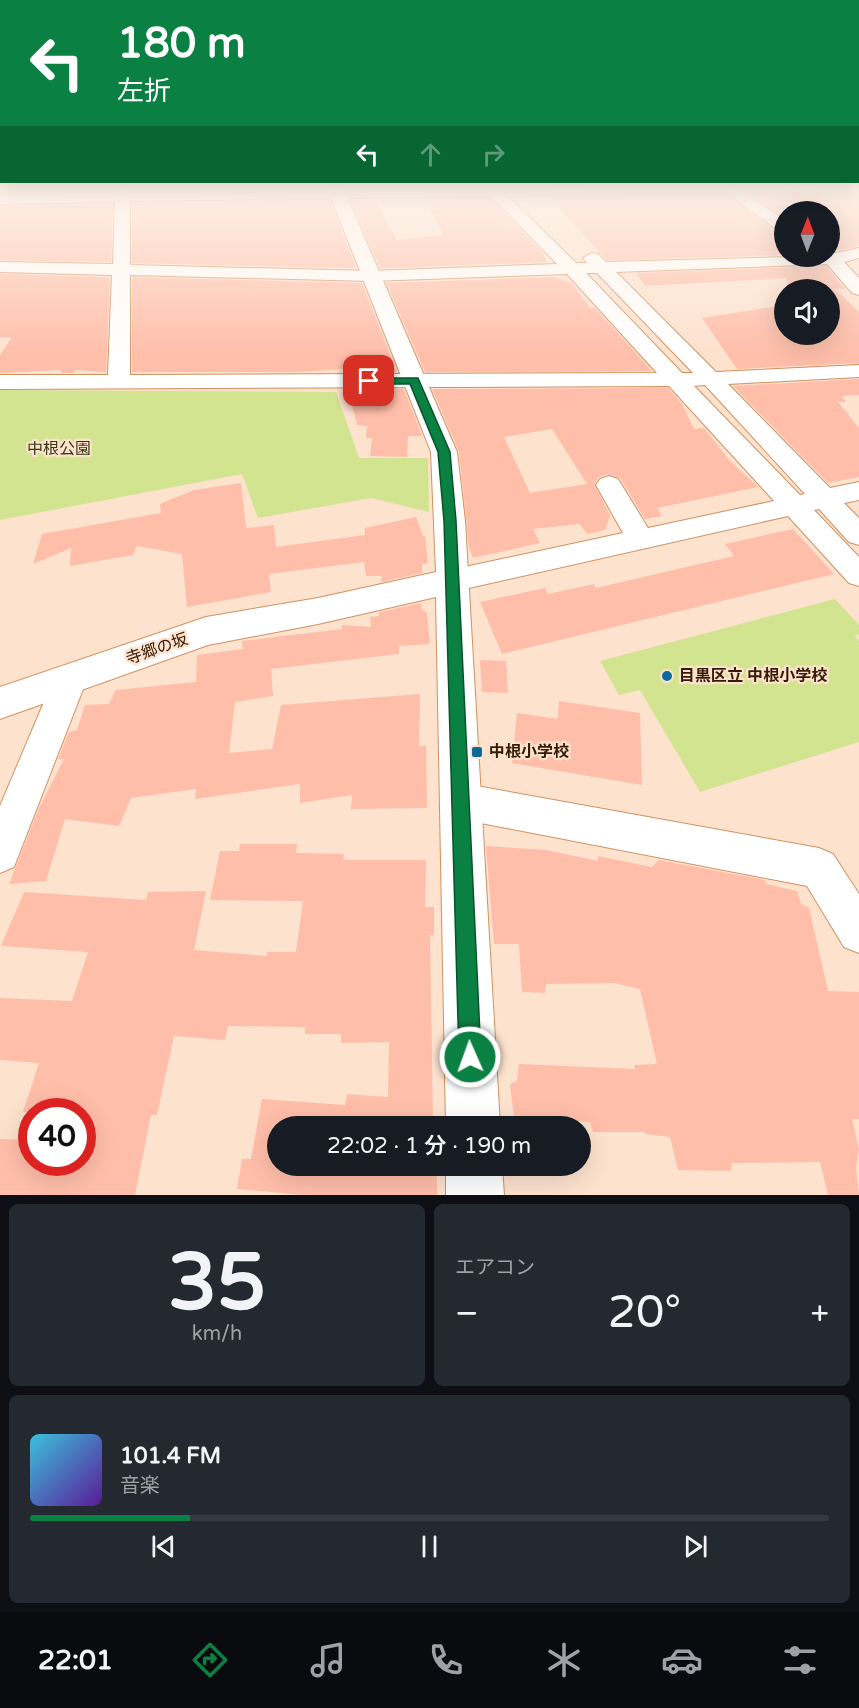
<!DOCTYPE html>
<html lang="ja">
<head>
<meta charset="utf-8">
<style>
  :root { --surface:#171b24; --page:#242831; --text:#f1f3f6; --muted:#9ea1a6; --line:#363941; --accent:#0b8043 }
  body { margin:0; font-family:"Varela Round","Noto Sans JP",sans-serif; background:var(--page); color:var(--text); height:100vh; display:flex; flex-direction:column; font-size:22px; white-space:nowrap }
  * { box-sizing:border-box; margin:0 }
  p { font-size:20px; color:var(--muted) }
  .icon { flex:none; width:33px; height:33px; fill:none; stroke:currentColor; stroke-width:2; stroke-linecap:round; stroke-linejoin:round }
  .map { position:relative; height:1195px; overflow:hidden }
  .side { display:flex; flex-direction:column; gap:9px; padding:9px; background:#0d0f14; flex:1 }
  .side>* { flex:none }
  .banner { position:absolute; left:0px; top:0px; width:860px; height:183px; box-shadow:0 6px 24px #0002; background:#0b8043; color:#fff; overflow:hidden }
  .needle { width:39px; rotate:1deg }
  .tools { position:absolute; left:774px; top:201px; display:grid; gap:12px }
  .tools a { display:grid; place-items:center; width:66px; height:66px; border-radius:50%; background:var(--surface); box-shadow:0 6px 24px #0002; font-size:30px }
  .speed { position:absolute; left:18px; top:1098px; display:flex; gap:12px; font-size:30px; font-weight:700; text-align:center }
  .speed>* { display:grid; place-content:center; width:78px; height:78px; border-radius:50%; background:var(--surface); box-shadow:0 6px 24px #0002; line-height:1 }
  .speed .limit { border:9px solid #d22; background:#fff; color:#111 }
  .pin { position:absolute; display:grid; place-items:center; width:51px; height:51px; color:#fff; margin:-26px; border-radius:12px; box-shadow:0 3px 9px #0006 }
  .me { position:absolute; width:66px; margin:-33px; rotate:358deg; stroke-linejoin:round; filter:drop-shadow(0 0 4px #0008) }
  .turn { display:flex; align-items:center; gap:21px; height:126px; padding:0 18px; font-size:27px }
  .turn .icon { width:78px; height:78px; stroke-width:2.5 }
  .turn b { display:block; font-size:42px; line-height:51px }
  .lanes { display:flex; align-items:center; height:57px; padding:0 18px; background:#0003; justify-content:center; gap:30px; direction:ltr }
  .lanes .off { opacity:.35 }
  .big { font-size:45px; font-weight:600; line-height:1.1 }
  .side .widget { flex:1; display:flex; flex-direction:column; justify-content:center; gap:9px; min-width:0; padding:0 21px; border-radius:9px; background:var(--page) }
  .side .dial { align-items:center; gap:0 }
  .dial b { font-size:78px; line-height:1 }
  .song { display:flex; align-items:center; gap:18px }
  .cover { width:72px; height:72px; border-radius:9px; background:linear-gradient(135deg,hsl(190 70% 55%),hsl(270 70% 35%)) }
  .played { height:6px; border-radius:3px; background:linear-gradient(90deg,var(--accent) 20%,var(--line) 20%) }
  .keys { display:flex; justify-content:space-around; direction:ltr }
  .heat { display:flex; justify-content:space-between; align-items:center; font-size:33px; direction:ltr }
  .side .tiles { flex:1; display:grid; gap:9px; grid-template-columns:1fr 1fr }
  .widget:last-child { grid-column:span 2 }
  .trip { position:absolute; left:267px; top:1116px; width:324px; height:60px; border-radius:30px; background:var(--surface); box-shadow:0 6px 24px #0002; font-weight:600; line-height:60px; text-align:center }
  .tabs { display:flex; height:96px; justify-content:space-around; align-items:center; background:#090b0e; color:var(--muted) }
  .tabs .icon { width:42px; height:42px }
  .tabs .selected { color:var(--accent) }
  .tabs b { font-size:27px; color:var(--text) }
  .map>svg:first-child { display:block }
</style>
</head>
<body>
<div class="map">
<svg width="859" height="1195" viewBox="0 0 859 1195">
  <rect width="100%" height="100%" fill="#fde2ce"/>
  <!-- green -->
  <g fill="#d2e490">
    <path d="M0,390l336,2 23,66h69l1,54 -58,-14 -113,20 -16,-44 -242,46z"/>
    <path d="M835,599l24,26v9l-4,2 4,5v101l-159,50 -60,-102 -21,5 -19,-34z"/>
  </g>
  <!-- building -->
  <g fill="#ffbea9" fill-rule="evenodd">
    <path d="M721,190l56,42 7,2v21l-177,5 -42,-45 -11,-17 82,-7z"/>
    <path d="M744,190h115v56l-23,5 -6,-2v-37h-46v6z"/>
    <path d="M490,198l52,54 5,10 -167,6 -29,-68h23l23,40 46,-5 -18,-36z"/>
    <path d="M330,200l26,68 -224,-5v-60z"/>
    <path d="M113,204l-2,58 -111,-2v-54z"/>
    <path d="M826,266l19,23h-10l24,23v51l-122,6 -35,-51 82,-13v29h46v-44h-42l-1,-12 -142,8 -9,-13z"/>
    <path d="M0,274l110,3 -4,95 -31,-2 -2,3h-11l-2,-3 -60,3v-18l12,-18h-12z"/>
    <path d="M132,277l230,6 35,89h-53v-3l-44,3h-168z"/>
    <path d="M553,277l19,6 18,25h5l57,63 -227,1 -39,-89z"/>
    <path d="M859,379v16l-17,1 4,6h-8l21,26v49l-31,6 -95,-97z"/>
    <path d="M668,388l14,16 12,25 10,-1 26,33 28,26 -101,21 5,8 -17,3 -25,-41 -12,-4 -9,3 -5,7 16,31 -5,15 -18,4 -7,-10 -47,5 7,14 -67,15 -4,-10 -10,-96 -27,-63zM552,429l35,55 -57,9 -26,-56z"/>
    <path d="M404,389l18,47h-14l-1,21 -37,-1 2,-18h-6l1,-12 -10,-1 -9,-35z"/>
    <path d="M241,483l5,45 28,-3 2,22 89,-12v-7l51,-11 7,19h2l3,27 -6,1v9l-41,9 1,-6h-16l-2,-14 -95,12 2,18 -84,15 -5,-53 -45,-8 -4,9 -63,11 1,-18 -38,16 9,-30 119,-21 -1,-9 34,-14z"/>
    <path d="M793,529l41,45 -332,80 -22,-52 65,-14 3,6 46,-10 2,4 138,-32 -9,-12z"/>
    <path d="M421,603v6l6,4 3,31 -31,2v8l-128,15 2,27 -38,6 -6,51 43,-4 9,-44 139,-11 -1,52h7l1,62 -76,1 1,-14 -52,8v-19l-105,15 1,-10 -65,9 -12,28 -54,-7 -19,62 -37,3 30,-76 25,-49h-6l11,-27 8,-2 8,-25 24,-1 7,-14 80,-8 1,-27 46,-6 -1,-8 100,-12v-4l29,2 -1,-10 9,-1v-4z"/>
    <path d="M480,660l26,1 2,32 -26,-1z"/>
    <path d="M559,701l81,12 2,72 -130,-22 5,-50 41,6z"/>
    <path d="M240,844h57l-1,9 48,1 -1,6h83l-1,47h9v28h-4l3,191h-155v40h159v29h-134l-66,-6 5,-30h9l11,-60 83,6 2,-11 41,3 1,-55 -48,1v-9h-36v-7l-77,-1 -3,14 -51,-4 -17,79h-6l-16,80h-135v-56l32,1v22h50v-50h-59l16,-49 -39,-3v-62l72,3 16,-49 -87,-6 23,-54 122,8 2,-8 58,-1 -12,59 73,6v-4h29l7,-51 -93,-1 10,-49h19z"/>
    <path d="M486,846l60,4 52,11v-5l54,11 7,-7 106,20 1,4 31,7 4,13 8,4 19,83 31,1v127h-7l7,30 -3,19 3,27h-31l-8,-33 -88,1 -1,8 -53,-1 -8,-33 -25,-3v-2h-52l-3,-10 -76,-5 -4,-33 7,-3 2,-17 116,5 -1,-4 23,-1 -17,-75 -26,-6 -68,1 -1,9 -23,-1 -3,-48h-25z"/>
  </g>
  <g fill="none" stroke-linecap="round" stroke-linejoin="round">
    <defs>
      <g id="street">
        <path d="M116,190h14v3l463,-3 -7,4 -78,2 68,67h11l-4,-5 9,-5 6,1 8,8 224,-6v-5l6,2 23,-5v10l-15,4 15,16v17l-7,-2 -25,-29 -211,8 100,100 143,-7v12l-131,7 102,104 29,-6v18l-15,3 15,15v27l-10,-3 -30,-33 -5,1 45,47v29l-10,-3 -61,-67 -337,76 -10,-3 -5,-8 5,-8 10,-3 172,-37 -27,-48 4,-6 9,-3 9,3 30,49 126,-27 -105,-115 -669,3v-14h108l4,-100 -112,-3v-10l113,2 2,-62 -115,2v-10l116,-1zM491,196l66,68 -186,7 -241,-6v-64zM586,273h11l96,100h-11zM567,274l90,99 -527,2v-100l241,6zM705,385l100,109 -5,1 -106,-109z"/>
        <path d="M723,190h17l44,30v12l-6,-2z"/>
        <path d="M70,665l12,4 5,10 -73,188 -14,6v-67l58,-137z"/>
        <path d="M460,783l359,65 14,6 26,40v59l-15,-6 -37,-61 -347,-67 -13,-5 -6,-13 6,-13z"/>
      </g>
      <g id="secondary">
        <path d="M328,190h16l113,262 8,69 35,605h-54l-10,-529 -118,27 -110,21 -208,74v-32l206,-70 112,-19 118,-26 -5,-120z"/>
        <path d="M446,1166h56l2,29h-58z"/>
      </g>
    </defs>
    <!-- street casing -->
    <use href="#street" stroke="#d0915f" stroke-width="2"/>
    <!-- secondary casing -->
    <use href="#secondary" stroke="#d0915f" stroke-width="2"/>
    <!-- street -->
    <use href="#street" fill="#fff" fill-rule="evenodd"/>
    <!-- secondary -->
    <use href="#secondary" fill="#fff" fill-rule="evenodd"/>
  </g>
  <!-- sky -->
  <linearGradient id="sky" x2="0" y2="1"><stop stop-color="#5fb6cc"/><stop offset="0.53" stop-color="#fef2e9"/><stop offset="1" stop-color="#fef2e9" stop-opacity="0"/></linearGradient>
  <rect width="859" height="357" fill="url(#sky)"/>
  <!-- route -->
  <path fill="#0b8043" stroke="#07532c" stroke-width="1.5" d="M418,378l32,74 6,69 25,536 -4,7 -7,4 -8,-4 -3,-7 -15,-536 -6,-69 -28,-68h-41l-5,-3 5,-3z"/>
  <!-- markers -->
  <g fill="#0b6a99" stroke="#fde2ce" stroke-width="2">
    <circle cx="667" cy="676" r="6"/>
    <rect x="471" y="746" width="12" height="12" rx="3"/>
  </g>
  <g text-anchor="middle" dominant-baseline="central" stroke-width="4.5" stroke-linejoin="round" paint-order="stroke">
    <!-- park labels -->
    <g font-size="16" fill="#323913" stroke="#fde2ce">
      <text x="59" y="449">中根公園</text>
    </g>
    <!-- street labels -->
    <g font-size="16" fill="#351c07" stroke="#fde2ce">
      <text transform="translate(157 649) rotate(-19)">寺郷の坂</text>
    </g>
    <!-- poi labels -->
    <g font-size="16" font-weight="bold" fill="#351c07" stroke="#fde2ce" text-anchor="start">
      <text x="679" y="676">目黒区立 中根小学校</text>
      <text x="489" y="752">中根小学校</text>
    </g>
  </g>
</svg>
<div class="tools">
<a><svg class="needle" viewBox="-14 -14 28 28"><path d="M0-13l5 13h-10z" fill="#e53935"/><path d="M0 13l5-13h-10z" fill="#9ea1a6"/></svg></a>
<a><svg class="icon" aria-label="sound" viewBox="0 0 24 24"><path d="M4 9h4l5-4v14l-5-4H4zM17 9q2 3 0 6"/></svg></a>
</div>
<div class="speed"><div class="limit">40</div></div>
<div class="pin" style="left:369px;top:381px;background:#d93025"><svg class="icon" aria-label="arrive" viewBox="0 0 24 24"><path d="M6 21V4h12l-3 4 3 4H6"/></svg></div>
<svg class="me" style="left:470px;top:1057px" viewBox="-20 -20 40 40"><circle r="17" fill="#0b8043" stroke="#fff" stroke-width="3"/><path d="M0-11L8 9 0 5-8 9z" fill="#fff"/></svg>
<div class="trip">22:02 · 1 分 · 190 m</div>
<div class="banner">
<div class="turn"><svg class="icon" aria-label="left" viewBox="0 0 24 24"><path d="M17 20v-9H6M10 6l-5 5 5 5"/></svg><div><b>180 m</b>左折</div></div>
<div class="lanes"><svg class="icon" aria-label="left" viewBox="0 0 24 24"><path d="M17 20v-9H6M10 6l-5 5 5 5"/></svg><svg class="icon off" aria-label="ahead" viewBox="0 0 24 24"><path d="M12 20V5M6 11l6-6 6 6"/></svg><svg class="icon off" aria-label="right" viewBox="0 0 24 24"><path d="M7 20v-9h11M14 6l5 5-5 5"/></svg></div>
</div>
</div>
<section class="side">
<div class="tiles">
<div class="widget dial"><b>35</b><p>km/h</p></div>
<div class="widget"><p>エアコン</p>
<div class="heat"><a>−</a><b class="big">20°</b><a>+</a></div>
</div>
<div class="widget">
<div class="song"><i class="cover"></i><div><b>101.4 FM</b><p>音楽</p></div></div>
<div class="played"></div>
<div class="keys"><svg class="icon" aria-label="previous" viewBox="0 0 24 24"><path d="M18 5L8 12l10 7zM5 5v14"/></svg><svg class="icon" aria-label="pause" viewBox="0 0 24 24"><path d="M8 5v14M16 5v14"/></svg><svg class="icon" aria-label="next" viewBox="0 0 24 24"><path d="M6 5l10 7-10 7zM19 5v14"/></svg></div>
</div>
</div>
</section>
<nav class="tabs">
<b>22:01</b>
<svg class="icon selected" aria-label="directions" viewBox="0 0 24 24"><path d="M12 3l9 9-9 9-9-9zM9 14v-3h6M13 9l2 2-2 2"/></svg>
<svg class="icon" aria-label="music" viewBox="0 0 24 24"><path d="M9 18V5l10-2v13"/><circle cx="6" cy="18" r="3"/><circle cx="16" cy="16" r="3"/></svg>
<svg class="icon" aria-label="phone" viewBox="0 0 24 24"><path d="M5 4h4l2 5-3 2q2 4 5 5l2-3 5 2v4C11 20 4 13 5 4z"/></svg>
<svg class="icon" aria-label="climate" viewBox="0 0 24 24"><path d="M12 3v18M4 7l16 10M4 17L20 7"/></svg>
<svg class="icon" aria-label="car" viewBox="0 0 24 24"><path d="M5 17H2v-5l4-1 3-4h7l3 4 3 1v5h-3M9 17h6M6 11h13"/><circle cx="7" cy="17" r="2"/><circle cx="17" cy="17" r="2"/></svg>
<svg class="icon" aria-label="filters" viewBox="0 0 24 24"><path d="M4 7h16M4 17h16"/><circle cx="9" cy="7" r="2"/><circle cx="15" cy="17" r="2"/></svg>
</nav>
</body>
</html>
